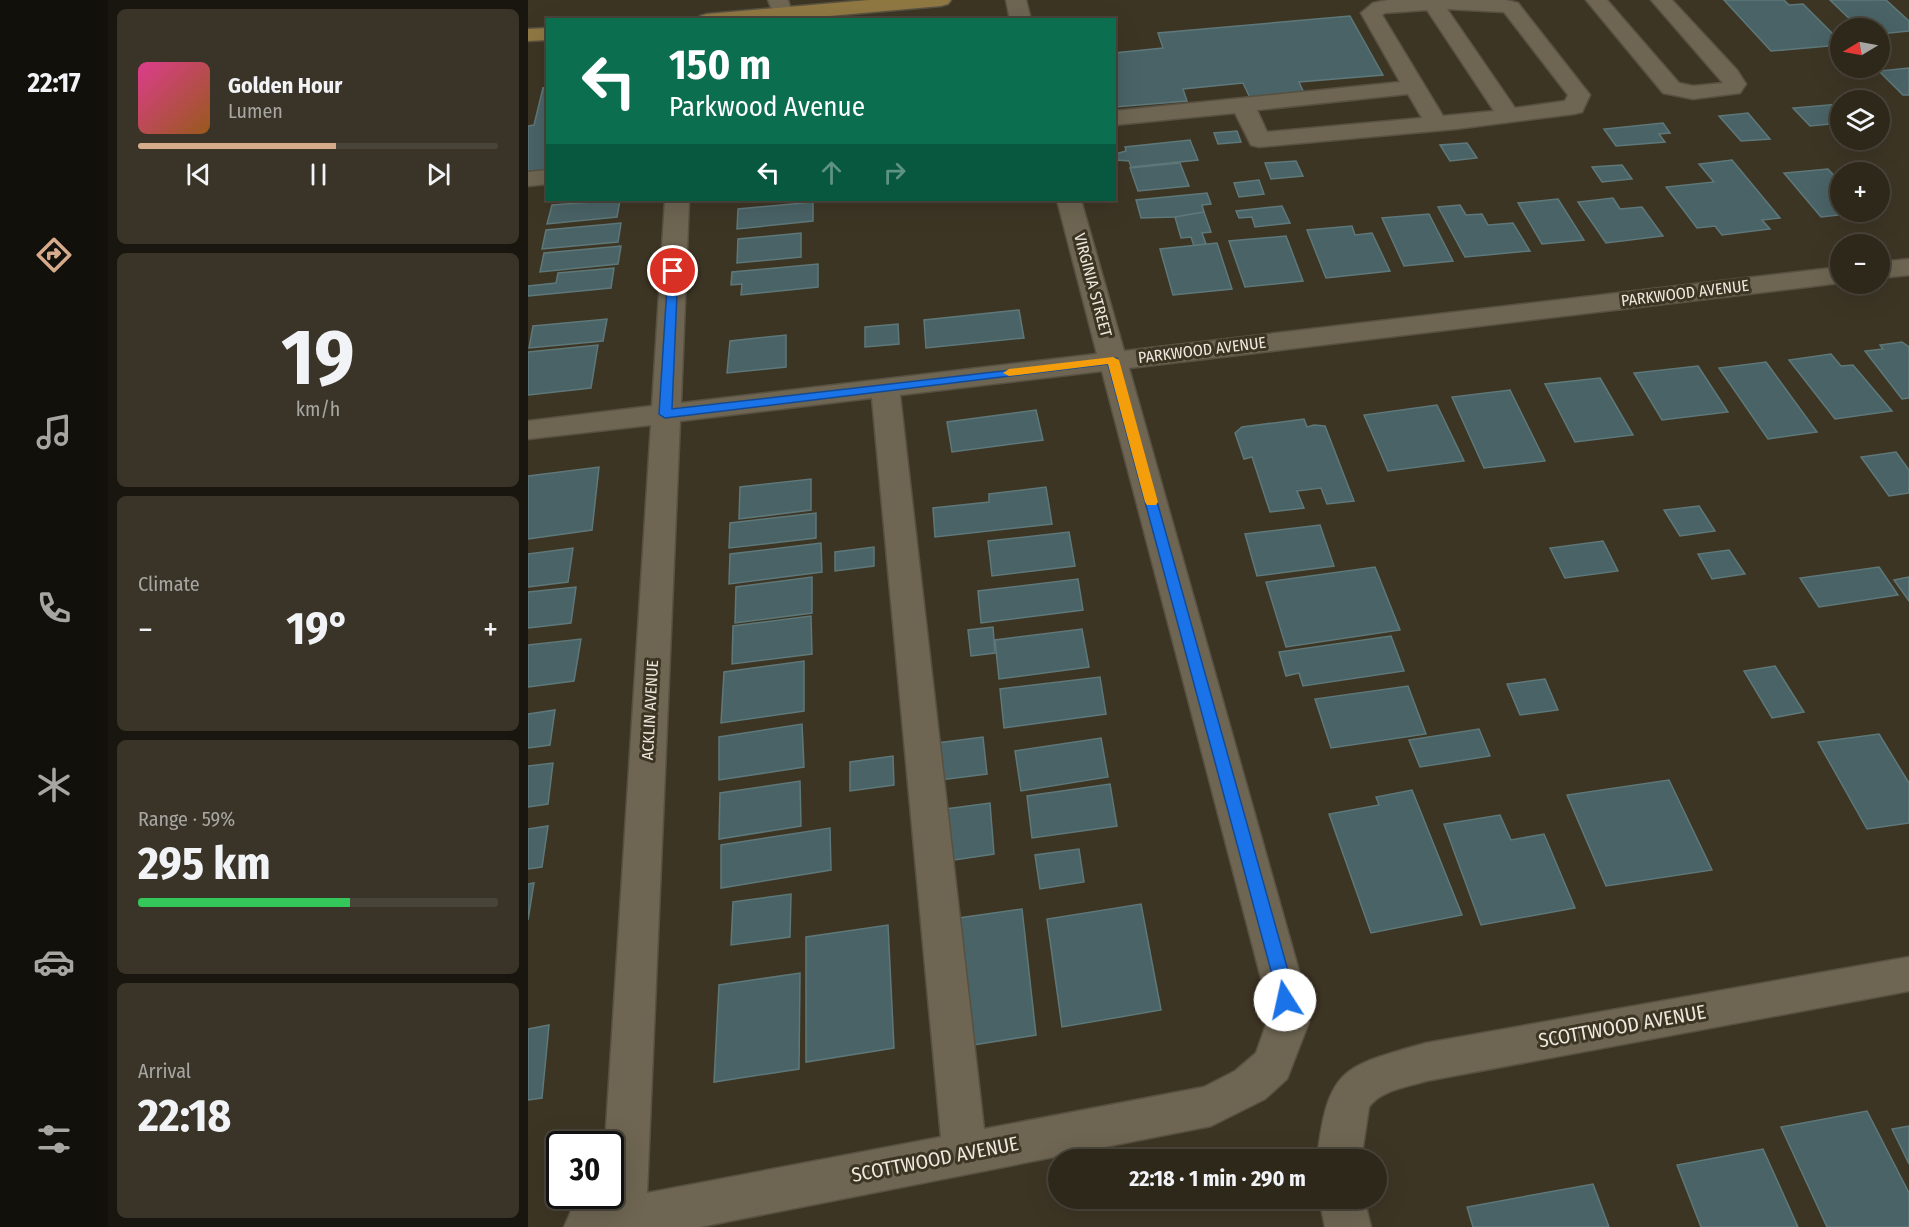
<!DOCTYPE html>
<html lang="en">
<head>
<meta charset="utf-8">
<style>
  :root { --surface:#2e281b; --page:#3a3428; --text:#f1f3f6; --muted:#a7a6a3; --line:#49443a; --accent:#d6ab8b }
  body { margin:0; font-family:"Fira Sans Condensed",sans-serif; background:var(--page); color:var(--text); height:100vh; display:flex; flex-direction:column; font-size:22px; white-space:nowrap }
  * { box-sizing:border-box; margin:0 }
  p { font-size:20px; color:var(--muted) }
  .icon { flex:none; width:33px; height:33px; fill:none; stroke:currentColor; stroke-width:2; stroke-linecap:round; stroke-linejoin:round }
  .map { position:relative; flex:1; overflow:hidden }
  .panel { display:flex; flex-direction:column; gap:9px; padding:9px; background:#19160f; width:420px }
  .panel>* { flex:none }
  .banner { position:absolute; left:18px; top:18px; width:570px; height:183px; border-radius:0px; box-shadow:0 6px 24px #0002,0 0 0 2px var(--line); background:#0b6e4f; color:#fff; overflow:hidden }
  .needle { width:39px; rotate:260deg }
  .tools { position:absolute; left:1302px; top:18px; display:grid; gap:12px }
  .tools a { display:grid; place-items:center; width:60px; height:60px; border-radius:50%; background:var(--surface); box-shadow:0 6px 24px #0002,0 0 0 2px var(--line); font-size:30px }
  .speed { position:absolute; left:18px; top:1131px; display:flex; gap:12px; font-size:30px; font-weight:700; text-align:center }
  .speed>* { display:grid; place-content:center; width:78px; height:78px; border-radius:50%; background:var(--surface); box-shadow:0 6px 24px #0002,0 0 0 2px var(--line); line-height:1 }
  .speed .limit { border:3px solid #111; border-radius:9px; background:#fff; color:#111 }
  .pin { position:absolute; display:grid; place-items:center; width:51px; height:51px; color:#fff; margin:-26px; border:3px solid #fff; border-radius:50%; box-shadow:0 2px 6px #0007 }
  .me { position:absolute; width:66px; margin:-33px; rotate:350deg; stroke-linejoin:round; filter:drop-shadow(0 0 4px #0008) }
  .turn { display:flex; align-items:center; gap:21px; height:126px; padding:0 24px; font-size:27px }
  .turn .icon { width:78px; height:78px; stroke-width:2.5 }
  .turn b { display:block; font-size:42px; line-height:51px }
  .lanes { display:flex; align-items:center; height:57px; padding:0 24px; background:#0003; justify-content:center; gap:30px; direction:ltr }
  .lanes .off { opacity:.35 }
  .big { font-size:45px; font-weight:700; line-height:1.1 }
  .panel .card { flex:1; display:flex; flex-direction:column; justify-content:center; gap:9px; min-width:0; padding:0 21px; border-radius:9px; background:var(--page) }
  .panel .dial { align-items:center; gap:0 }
  .dial b { font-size:78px; line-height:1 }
  .song { display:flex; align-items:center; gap:18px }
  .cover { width:72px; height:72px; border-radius:9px; background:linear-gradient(135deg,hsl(330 70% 55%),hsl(30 70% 35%)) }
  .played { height:6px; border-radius:3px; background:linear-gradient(90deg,var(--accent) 55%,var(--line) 55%) }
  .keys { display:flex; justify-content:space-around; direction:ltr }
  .heat { display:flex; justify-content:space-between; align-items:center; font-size:33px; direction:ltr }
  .charge { height:9px; border-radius:4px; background:linear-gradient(90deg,#34c759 59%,var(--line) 0) }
  .trip { position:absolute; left:520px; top:1149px; width:339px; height:60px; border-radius:30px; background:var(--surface); box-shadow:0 6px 24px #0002,0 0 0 2px var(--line); font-weight:700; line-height:60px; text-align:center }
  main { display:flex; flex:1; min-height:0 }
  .dock { display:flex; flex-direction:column; width:108px; justify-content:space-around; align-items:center; background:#12100b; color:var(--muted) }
  .dock .icon { width:42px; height:42px }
  .dock .on { color:var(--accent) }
  .dock b { font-size:27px; color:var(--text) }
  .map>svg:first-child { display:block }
</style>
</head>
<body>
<main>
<nav class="dock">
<b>22:17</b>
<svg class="icon on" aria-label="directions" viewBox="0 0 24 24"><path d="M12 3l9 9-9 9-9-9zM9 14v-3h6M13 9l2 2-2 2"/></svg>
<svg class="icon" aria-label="music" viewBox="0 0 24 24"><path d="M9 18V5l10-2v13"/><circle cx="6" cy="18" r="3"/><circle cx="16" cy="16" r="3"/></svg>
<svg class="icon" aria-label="phone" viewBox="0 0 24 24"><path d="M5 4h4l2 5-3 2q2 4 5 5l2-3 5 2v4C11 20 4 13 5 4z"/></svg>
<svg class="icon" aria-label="climate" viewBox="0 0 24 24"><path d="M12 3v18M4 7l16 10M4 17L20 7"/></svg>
<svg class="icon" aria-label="car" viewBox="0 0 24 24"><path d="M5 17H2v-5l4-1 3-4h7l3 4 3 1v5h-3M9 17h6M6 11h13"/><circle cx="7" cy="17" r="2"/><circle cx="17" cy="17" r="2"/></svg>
<svg class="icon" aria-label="filters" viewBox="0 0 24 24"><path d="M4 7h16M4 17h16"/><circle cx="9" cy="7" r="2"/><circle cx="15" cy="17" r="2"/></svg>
</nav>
<section class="panel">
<div class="card">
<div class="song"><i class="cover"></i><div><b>Golden Hour</b><p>Lumen</p></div></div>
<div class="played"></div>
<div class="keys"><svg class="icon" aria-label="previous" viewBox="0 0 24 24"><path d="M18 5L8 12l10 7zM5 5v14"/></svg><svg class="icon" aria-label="pause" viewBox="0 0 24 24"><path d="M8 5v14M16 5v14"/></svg><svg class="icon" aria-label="next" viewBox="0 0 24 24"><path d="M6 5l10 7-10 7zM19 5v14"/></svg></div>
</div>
<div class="card dial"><b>19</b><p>km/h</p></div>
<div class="card"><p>Climate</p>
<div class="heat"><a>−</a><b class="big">19°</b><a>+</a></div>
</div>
<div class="card"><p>Range · 59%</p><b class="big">295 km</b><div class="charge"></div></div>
<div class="card"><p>Arrival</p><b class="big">22:18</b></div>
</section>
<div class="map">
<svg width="1381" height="1227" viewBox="0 0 1381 1227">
  <rect width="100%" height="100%" fill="#3d3524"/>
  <!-- building -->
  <g fill="#4a6366" stroke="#5e787a" stroke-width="1.5">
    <path d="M1196,0h60l5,5 14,-1 37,37v4l-69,6z"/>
    <path d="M1302,0h56l23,21v10l-29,3v-6h-21z"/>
    <path d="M822,16l33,59 -84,7 6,13 -54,5 -8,-17 -60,6 4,12 -72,6 -1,-54 49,-5 -5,-15z"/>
    <path d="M1381,68v27h-6l-24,-24z"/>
    <path d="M20,87v83l-20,2v-46l6,-1 9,-37z"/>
    <path d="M1312,104v19l-30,3 -17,-18z"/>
    <path d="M1220,113l22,26 -29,2 -22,-25z"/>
    <path d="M1135,123l7,10 -11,1 6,8 -49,4 -12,-17z"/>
    <path d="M709,131l4,11 -23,2 -4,-11z"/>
    <path d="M662,140l8,20 -67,7 -2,-6 -12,-1 -2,-6 11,-3 -1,-4z"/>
    <path d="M939,143l10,15 -27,3 -10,-16z"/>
    <path d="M1204,160l48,58 -18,2 8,9 -48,6 -7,-9 -18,2 -31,-41 48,-5 -15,-18z"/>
    <path d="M768,161l7,15 -32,3 -6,-16z"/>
    <path d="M652,163l9,23 -51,5 -8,-23z"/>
    <path d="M1094,165l10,14 -30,3 -10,-15z"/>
    <path d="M1300,169l12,13v30h26l-45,5 -37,-44z"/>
    <path d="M731,180l5,14 -25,3 -5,-14z"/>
    <path d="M679,193l4,11 -9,1 2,7 -29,5 -34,1 -5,-18z"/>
    <path d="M1085,198l7,11 22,-2 21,29 -57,7 -28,-41z"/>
    <path d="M1030,199l26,41 -42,4 -24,-41z"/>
    <path d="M92,200l-3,17 -70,7 5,-19z"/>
    <path d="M285,202v19l-76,8 1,-20z"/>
    <path d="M932,205l6,10 16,-1 6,11 25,-2 17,28 -65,6 -27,-50z"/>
    <path d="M754,206l8,17 -35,4 -3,-10 -13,1 -3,-7z"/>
    <path d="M676,212l7,20 -9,1 4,11 -12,2 -3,-9 -10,1 -6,-21z"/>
    <path d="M901,214l24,47 -49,5 -22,-48z"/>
    <path d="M93,223l-3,19 -76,7 4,-19z"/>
    <path d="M824,226l3,9 17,-2 18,38 -64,7 -19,-48z"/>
    <path d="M273,233v24l-64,6 1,-24z"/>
    <path d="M758,236l17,45 -58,6 -16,-46z"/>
    <path d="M689,243l15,46 -59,6 -13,-46z"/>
    <path d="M93,246l-3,18 -78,8 4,-19z"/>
    <path d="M290,264v23l-77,8 1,-11 -11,1 1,-13z"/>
    <path d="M86,268l-3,20 -83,8v-10l28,-3 2,-10z"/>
    <path d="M491,310l5,28 -98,10 -2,-28z"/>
    <path d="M79,319l-4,22 -74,7 4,-22z"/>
    <path d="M370,324l1,20 -34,3v-20z"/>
    <path d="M258,335v32l-59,6 3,-32z"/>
    <path d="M1374,342l7,5v51l-7,1 -37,-48 18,-2 -3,-4z"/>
    <path d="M70,345l-7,43 -63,7v-43z"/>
    <path d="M1303,354l10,12 12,-1 39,46 -57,8 -46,-59z"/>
    <path d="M1238,362l51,70 -49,7 -49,-71z"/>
    <path d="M1170,366l30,46 -66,8 -28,-47z"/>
    <path d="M1072,378l33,57 -58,7 -30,-58z"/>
    <path d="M982,390l35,71 -61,7 -32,-71z"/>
    <path d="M909,405l27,56 -76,10 -24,-56z"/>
    <path d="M508,410l7,30 -91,12 -5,-30z"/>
    <path d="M776,419l3,8 7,-2 11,1 29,75 -27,3 -6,-16 -24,3 7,17 -34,4 -18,-55 -8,2 -9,-26 7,-6z"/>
    <path d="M1368,452l13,18v23l-20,3 -28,-39z"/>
    <path d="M71,467l-7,63 -64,9v-63z"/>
    <path d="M283,479v31l-72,9 1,-32z"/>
    <path d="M518,487l6,37 -117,13 -2,-29 56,-6v-8z"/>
    <path d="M1171,506l16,25 -35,5 -16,-26z"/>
    <path d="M288,513v25l-87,10 1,-25z"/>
    <path d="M792,525l14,41 -77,10 -12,-42z"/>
    <path d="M541,532l6,34 -83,10 -4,-35z"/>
    <path d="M1075,541l15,30 -53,7 -15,-30z"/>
    <path d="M293,543l1,29 -93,12 1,-30z"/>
    <path d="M346,547v19l-39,5v-19z"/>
    <path d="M45,548l-5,34 -40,5v-33z"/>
    <path d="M1201,550l16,24 -33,5 -14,-25z"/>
    <path d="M847,567l25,63 -114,17 -20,-65z"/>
    <path d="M1351,567l19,28 -79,12 -19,-29z"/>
    <path d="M284,577v36l-77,10 1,-36z"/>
    <path d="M1381,577v24l-15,-21z"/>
    <path d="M550,579l5,31 -102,13 -3,-32z"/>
    <path d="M48,587l-5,36 -43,5v-36z"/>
    <path d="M283,616l1,38 -80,10 1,-38z"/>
    <path d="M465,627l2,26 -24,3 -3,-26z"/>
    <path d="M554,629l7,38 -90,12 -4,-39z"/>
    <path d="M863,636l13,35 -101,15 -4,-13 -13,3 -7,-24z"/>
    <path d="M53,639l-7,42 -46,6v-42z"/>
    <path d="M276,661v50l-83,12 3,-51z"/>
    <path d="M1247,666l29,46 -32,6 -28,-47z"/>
    <path d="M572,677l6,37 -102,14 -4,-39z"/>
    <path d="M1017,679l13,31 -38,5 -13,-31z"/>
    <path d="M880,686l18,48 -95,14 -16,-49z"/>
    <path d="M27,710l-5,35 -22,3v-34z"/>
    <path d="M274,724l2,43 -85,13v-43z"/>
    <path d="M951,729l11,27 -70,11 -11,-27z"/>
    <path d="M1351,734l30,49v40l-42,6 -49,-87z"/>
    <path d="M455,737l4,37 -47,6 -3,-37z"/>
    <path d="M573,738l7,39 -87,14 -6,-40z"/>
    <path d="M365,756l1,29 -44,6v-29z"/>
    <path d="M25,763l-5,41 -20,3v-41z"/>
    <path d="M1141,780l43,90 -106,16 -39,-91z"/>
    <path d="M272,781l1,45 -82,13 1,-46z"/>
    <path d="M582,784l7,42 -85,12 -5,-42z"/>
    <path d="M884,790l50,125 -91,18 -42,-119 50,-9 -3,-8z"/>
    <path d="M462,803l4,51 -53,8 -3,-52z"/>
    <path d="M972,815l11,25 33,-6 31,74 -94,17 -37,-101z"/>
    <path d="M20,826l-6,41 -14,2v-40z"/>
    <path d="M302,828l1,42 -110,18v-43z"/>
    <path d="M551,849l5,33 -44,7 -5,-34z"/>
    <path d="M6,883l-6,37v-36z"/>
    <path d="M263,894l-1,43 -59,8 2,-43z"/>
    <path d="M613,904l20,106 -99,17 -15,-108z"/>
    <path d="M494,909l14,126 -75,12 -9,-128z"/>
    <path d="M360,925l6,123 -88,14v-125z"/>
    <path d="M272,973l-1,96 -85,13 5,-97z"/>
    <path d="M21,1025l-7,73 -14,2v-71z"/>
    <path d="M1339,1111l42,82v34h-82l-46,-100z"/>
    <path d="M1381,1126v38l-17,-35z"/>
    <path d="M1235,1149l35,78h-97l-24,-62z"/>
    <path d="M1065,1184l16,43h-136l-6,-20z"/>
  </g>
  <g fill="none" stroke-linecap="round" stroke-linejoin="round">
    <defs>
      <g id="minor">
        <path d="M240,0h20l4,13 -3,4 -7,2 -7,-2z"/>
        <path d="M478,0h20l5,20h-21z"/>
        <path d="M860,0h118l12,3 72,92 -8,17 -8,2 -118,15 -197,18 -8,-2 -16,-32 -121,12v-14l286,-29 -39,-69 12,-10zM919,9l57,3 64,83 -3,6 -50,7zM899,10l67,101 -51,5 -61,-101 3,-2zM880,94l14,24 -155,14 -10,-22z"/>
        <path d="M1058,0h21l72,83 14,3 30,-3 -72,-83h21l65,70 9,14 -6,9 -47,6 -30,-6z"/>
        <path d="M20,170v14l-20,2v-14z"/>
        <path d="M137,200h24l-8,203 416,-49 -40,-154h24l43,151 716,-84v16l-711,85 172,610 8,44 -22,57 -22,20 -54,27 -511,101h-136l7,-16 30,-9 1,-6h8v-52h-5l46,-719 -123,14v-18l124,-15zM574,371l159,607 6,44 -11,31 -21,18 -31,16 -220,42 -84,-734zM344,398l69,739 -294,56 33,-772z"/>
        <path d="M1381,259v16l-29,3v-16z"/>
        <path d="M1381,957v34l-483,90c-19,6 -45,9 -57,26l-8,53h-44c11,-92 24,-93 109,-117z"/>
        <path d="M791,1198h45l7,29h-46z"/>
      </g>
      <g id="major">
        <path d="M341,0h82l-3,4 -7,2 -156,14h-88l3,-4 7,-2z"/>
        <path d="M20,28v12l-20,1v-12z"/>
      </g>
    </defs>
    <!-- minor casing -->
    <use href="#minor" stroke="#585142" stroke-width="3"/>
    <!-- major casing -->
    <use href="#major" stroke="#585142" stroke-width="3"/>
    <!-- minor -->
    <use href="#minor" fill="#6e6552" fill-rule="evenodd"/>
    <!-- major -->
    <use href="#major" fill="#907843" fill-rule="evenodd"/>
  </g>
  <!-- route -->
  <path fill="#1a73e8" stroke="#114b97" stroke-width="1.5" d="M145,268l5,3 -6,138 445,-51 173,620 3,22 -2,5 -6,3 -6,-3 -6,-27 -165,-614 -443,54 -6,-4 9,-143z"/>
  <!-- slow -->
  <path fill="#f59e0b" d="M585,357l6,3 39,142 -2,3h-9l-2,-3 -37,-138 -99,12 -6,-3 6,-4z"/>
  <g text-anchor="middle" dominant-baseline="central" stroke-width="6" stroke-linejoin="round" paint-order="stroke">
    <!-- street labels -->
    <g font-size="16" fill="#ede8dd" stroke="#3d3524">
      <text transform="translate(565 285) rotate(75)">VIRGINIA STREET</text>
      <text transform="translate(1157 293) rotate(-7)">PARKWOOD AVENUE</text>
      <text transform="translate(674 350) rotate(-7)">PARKWOOD AVENUE</text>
      <text transform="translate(122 710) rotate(-87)">ACKLIN AVENUE</text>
    </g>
    <!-- near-street labels -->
    <g font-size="20" fill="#ede8dd" stroke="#3d3524">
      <text transform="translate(1094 1026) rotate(-10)">SCOTTWOOD AVENUE</text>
      <text transform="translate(407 1159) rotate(-11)">SCOTTWOOD AVENUE</text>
    </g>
  </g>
</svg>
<div class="tools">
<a><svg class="needle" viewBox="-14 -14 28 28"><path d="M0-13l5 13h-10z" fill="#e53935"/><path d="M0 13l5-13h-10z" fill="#a7a6a3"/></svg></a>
<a><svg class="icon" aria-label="layers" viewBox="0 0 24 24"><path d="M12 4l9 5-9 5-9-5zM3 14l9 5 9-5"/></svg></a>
<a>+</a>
<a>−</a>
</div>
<div class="speed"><div class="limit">30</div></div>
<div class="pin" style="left:145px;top:271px;background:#d93025"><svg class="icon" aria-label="arrive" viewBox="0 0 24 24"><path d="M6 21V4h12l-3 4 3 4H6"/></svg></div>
<svg class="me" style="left:757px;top:1000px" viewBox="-20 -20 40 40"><circle r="19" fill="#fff"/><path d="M0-13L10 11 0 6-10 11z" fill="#1a73e8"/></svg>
<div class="trip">22:18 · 1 min · 290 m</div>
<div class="banner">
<div class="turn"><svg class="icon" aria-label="left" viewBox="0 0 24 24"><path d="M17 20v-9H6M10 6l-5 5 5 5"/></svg><div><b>150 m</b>Parkwood Avenue</div></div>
<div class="lanes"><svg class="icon" aria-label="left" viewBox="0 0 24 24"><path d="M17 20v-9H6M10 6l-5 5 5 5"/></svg><svg class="icon off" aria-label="ahead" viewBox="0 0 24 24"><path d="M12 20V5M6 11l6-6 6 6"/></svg><svg class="icon off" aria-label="right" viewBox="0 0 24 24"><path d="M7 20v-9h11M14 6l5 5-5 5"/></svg></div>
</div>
</div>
</main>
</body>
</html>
